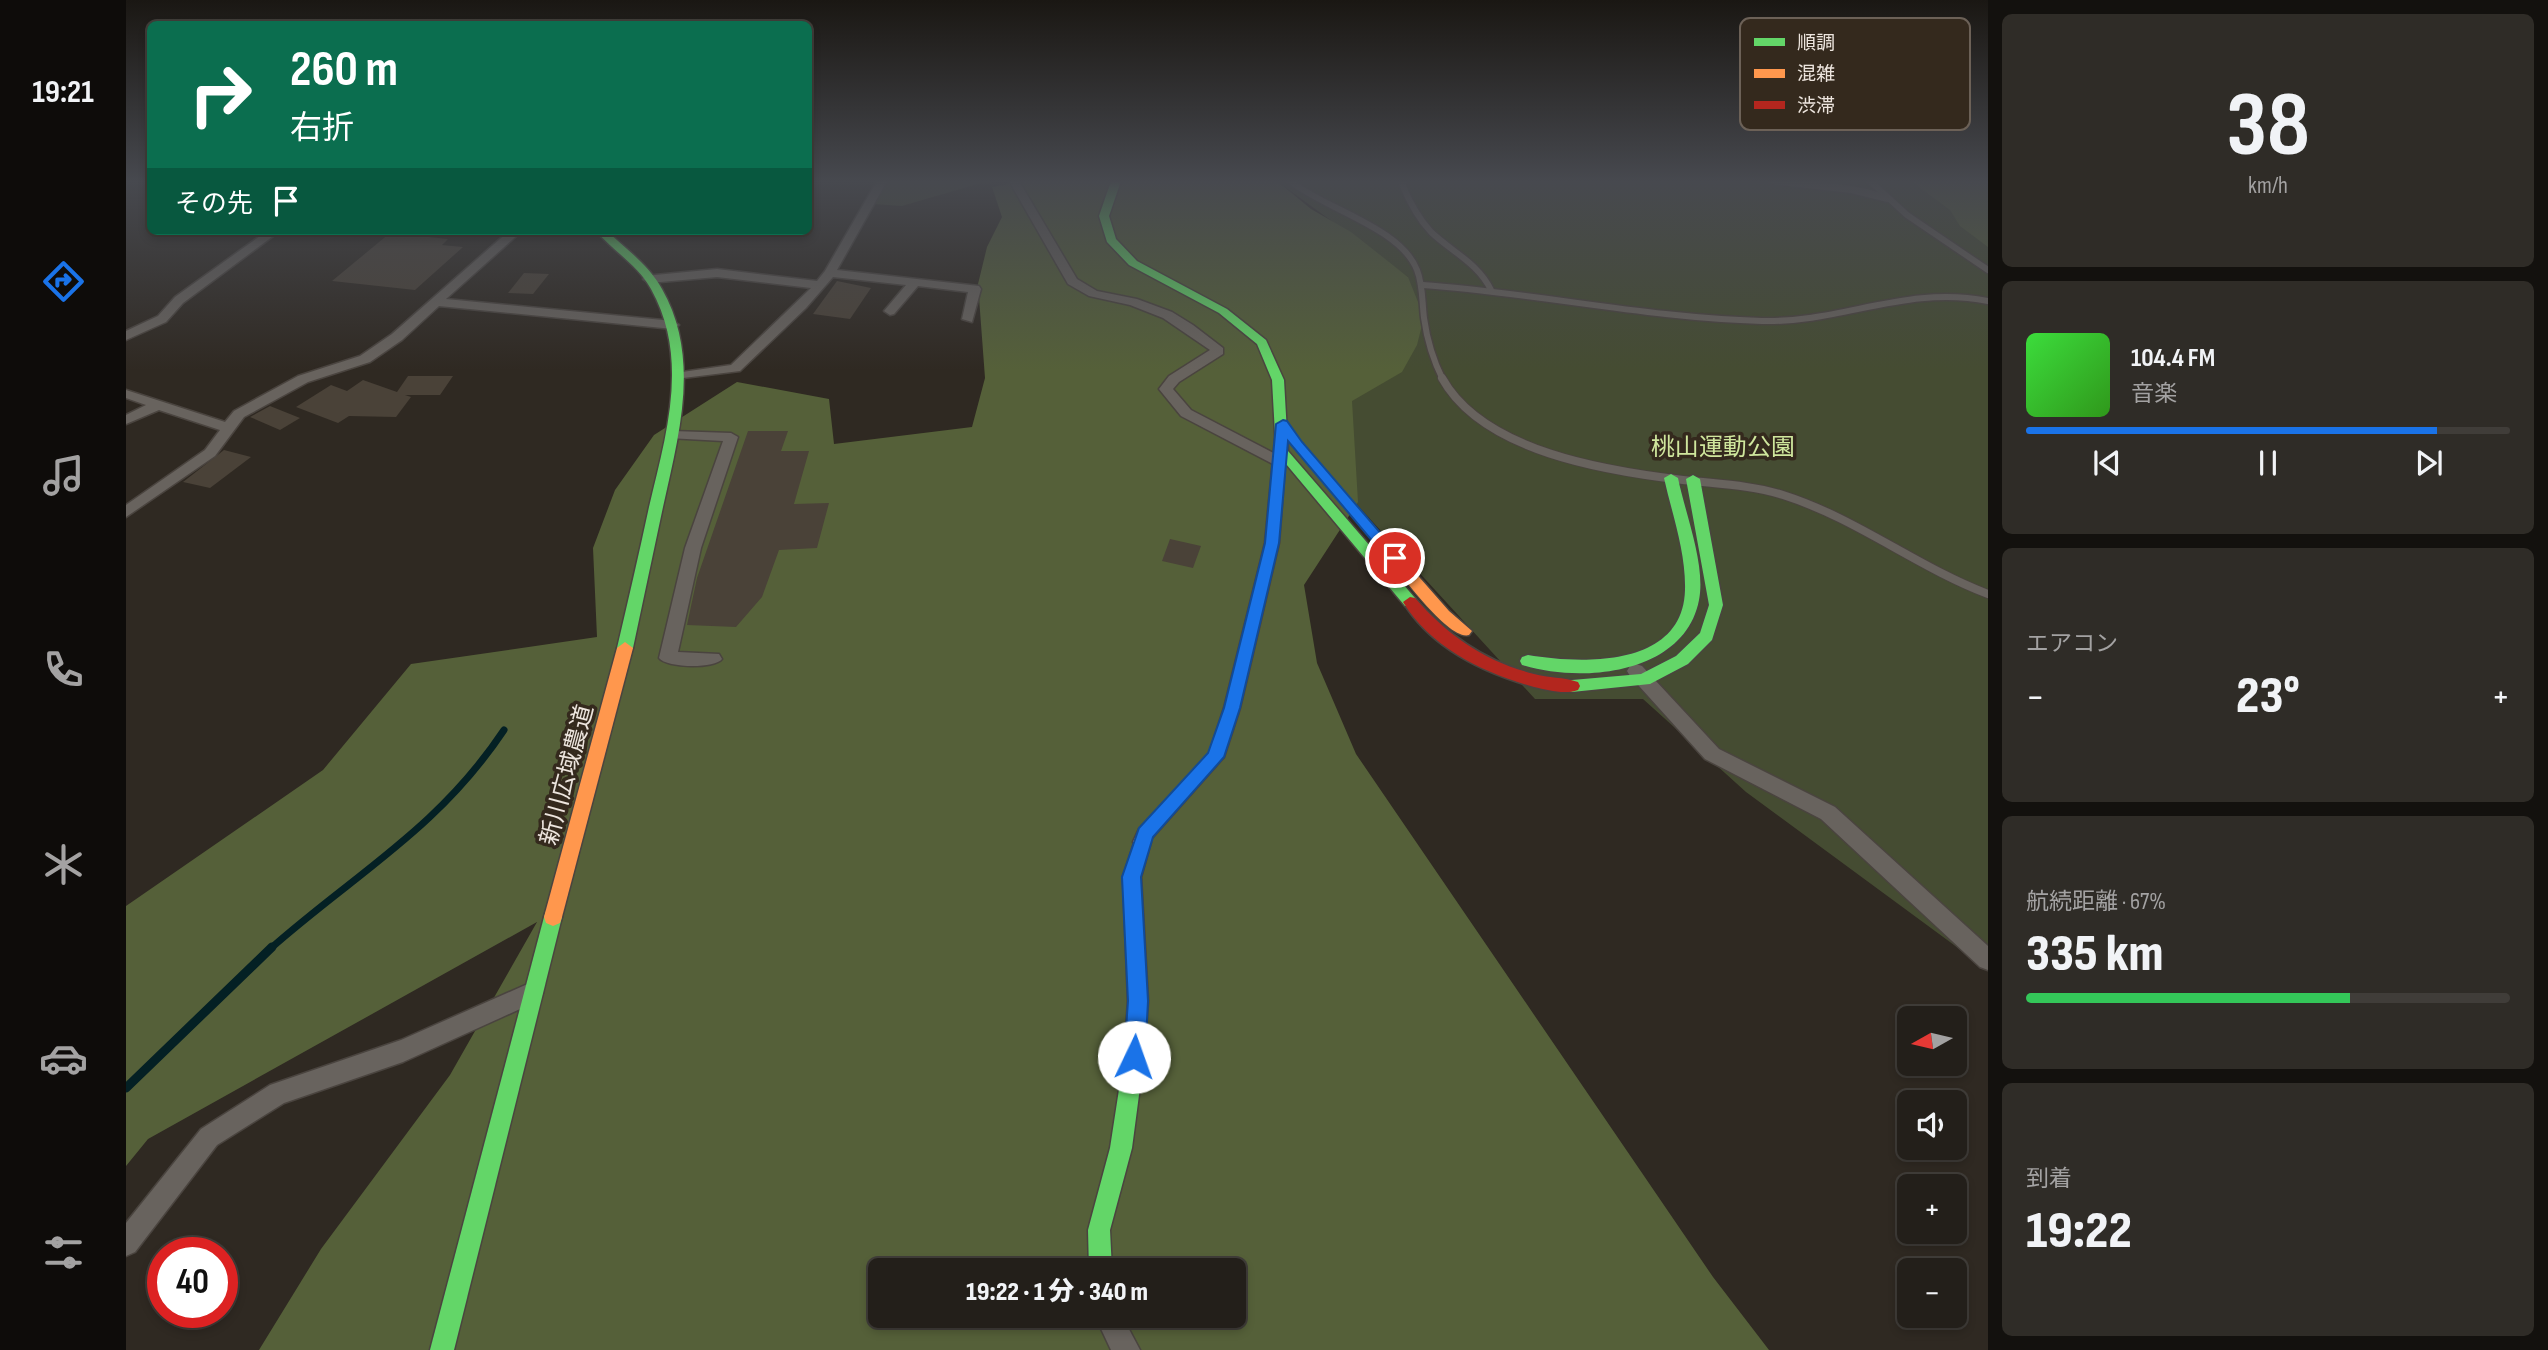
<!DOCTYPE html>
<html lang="ja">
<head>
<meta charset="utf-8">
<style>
  :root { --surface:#231f1a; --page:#2f2c27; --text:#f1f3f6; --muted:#a3a2a2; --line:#403d39; --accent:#1a73e8 }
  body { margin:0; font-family:"Sofia Sans Condensed","Noto Sans JP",sans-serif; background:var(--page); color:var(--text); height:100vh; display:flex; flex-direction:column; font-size:26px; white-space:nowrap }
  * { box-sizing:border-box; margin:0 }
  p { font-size:23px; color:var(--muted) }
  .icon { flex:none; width:38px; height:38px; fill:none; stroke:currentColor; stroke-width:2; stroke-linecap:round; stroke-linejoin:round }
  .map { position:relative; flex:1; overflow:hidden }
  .sheet { display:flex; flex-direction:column; gap:14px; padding:14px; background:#13110e; width:560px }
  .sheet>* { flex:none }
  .hud { position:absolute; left:21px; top:21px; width:665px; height:214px; border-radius:10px; box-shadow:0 4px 10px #0003,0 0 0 2px var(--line); background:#0b6e4f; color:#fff; overflow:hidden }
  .needle { width:46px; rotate:262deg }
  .buttons { position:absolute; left:1771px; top:1006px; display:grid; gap:14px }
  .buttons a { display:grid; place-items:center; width:70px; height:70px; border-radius:10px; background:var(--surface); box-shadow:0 4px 10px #0003,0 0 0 2px var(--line); font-size:35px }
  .speed { position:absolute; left:21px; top:1237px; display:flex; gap:14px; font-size:35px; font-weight:700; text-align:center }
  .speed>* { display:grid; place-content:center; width:91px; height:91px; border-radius:50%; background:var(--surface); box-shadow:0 4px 10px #0003,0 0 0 2px var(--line); line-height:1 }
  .speed .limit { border:10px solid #d22; background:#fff; color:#111 }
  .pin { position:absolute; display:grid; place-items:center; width:60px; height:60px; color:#fff; margin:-30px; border:4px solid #fff; border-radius:50%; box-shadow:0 2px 7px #0007 }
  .me { position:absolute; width:77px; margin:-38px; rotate:3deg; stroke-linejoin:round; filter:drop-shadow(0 0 5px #0008) }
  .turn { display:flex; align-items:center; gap:24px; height:147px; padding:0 28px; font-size:32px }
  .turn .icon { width:91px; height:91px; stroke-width:2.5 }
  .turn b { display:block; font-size:49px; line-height:60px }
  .then { display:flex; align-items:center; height:66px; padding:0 28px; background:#0003; gap:14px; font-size:26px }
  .big { font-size:52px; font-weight:800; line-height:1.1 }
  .sheet .tile { flex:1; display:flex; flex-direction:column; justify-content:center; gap:10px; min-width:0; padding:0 24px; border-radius:10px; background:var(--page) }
  .sheet .dial { align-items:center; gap:0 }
  .dial b { font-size:91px; line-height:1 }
  .song { display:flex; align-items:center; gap:21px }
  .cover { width:84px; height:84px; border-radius:10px; background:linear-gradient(135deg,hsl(120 70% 55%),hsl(110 70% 35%)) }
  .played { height:7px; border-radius:4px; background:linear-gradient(90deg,var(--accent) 85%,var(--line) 85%) }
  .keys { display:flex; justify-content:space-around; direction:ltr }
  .heat { display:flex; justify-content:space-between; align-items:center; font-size:38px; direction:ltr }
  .charge { height:10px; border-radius:5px; background:linear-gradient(90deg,#34c759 67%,var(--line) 0) }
  .trip { position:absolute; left:742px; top:1258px; width:378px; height:70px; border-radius:10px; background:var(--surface); box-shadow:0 4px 10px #0003,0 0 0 2px var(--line); font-weight:800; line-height:70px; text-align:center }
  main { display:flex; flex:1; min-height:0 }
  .dock { display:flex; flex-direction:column; width:126px; justify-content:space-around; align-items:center; background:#0e0c0a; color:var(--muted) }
  .dock .icon { width:49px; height:49px }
  .dock .current { color:var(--accent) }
  .dock b { font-size:32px; color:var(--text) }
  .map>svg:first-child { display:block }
</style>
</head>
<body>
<main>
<nav class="dock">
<b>19:21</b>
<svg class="icon current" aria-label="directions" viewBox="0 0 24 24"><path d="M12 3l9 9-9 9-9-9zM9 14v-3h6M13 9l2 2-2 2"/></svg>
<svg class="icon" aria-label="music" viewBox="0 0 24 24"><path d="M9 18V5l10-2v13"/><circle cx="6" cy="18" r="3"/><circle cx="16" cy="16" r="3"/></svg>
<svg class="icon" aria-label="phone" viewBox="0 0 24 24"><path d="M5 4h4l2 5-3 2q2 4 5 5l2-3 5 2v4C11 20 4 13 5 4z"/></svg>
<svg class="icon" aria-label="climate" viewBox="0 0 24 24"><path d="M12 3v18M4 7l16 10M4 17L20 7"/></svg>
<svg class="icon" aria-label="car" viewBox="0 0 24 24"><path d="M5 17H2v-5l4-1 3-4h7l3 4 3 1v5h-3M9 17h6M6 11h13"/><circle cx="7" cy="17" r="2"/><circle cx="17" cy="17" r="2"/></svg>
<svg class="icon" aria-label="filters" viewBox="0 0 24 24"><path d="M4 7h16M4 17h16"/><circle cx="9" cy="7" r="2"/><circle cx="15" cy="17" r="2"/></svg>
</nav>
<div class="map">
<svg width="1862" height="1350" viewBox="0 0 1862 1350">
  <rect width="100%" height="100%" fill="#2f2922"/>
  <!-- green -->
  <g fill="#454c32">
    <path d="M763,181h123l-31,2 -79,23 -29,-2z"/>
    <path d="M1151,181h656l55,37v752l-242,-178 -103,-93h-108l-252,-275 125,-147z"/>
  </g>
  <!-- forest -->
  <g fill="#556039" fill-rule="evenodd">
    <path d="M899,181h252l34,28 40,23 57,45 16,40 -7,28 -15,27 -50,29 6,101 -54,83 13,78 39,91 357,523 56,73h-1510l62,-101 129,-174 87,-153 -389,217 -22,27v-260l197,-136 88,-106 186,-27 -4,-89 22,-58 39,-55 83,-53 92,17 5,45 138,-17 13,-49 -7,-94 9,-37 15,-30 -10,-30zM754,1270h354v46h-354z"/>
    <path d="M1785,181h77v66l-28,-21 -10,-16z"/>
  </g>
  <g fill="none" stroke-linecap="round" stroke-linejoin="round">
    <!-- stream-far1 -->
    <path stroke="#042024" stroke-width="7" d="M144,949c86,-76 168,-120 234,-219"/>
    <!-- stream -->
    <path stroke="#042024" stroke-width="9" d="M0,1088l146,-141"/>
  </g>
  <!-- building -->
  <g fill="#4a4238">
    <path d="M264,233l58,6 -6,6 21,2 -48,43 -83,-9z"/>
    <path d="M398,273l25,1 -16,20 -25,-1z"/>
    <path d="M711,281l34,7 -21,31 -37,-5z"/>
    <path d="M282,376h45l-13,19h-35l6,2 -15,20 -47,-1 -11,7 -42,-16 35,-22 16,6 16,-11 34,12z"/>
    <path d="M144,406l30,12 -20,12 -30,-13z"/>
    <path d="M622,431h40l-7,20h28l-15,53 35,-1 -12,45 -38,2 -17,47 -26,30 -49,-2 10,-47z"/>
    <path d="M98,450l27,7 -41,31 -27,-6z"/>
    <path d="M1044,539l31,7 -8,22 -31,-7z"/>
  </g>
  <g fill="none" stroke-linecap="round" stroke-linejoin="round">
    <defs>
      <g id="lane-far1">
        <path d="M1164,181c35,28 111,47 127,89 6,15 5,32 7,48 3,22 9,42 19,62"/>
        <path d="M1278,181l-2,3c7,17 16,34 29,48 21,20 47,31 60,58"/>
        <path d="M1744,181l37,34 81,55"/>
        <path d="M1297,285c113,8 225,33 339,36 80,2 144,-36 226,-20"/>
      </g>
      <path id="lane" d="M1316,378c41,74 165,93 241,102 34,4 68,5 100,15 73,23 134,72 205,99"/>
      <g id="street">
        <path d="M751,181h10l-50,89 142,16 2,3 -9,33 -10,-3 6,-27 -50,-6 -24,28 -4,1 -6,-4 22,-26 -73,-8 -27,31 -66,63 -65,8v-6l56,-8 80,-77 -94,-11 -68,6 -6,-4 2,-3 72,-7 100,12 8,-10z"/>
        <path d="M883,181h10l58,98 20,12 40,8 35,13 21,13 30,23v6l-44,28 -6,7 18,21 92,48v6h-10l-92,-48 -22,-27 10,-13 41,-26 -47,-32 -33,-13 -41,-9 -21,-12z"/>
        <path d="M1641,181c30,0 101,1 125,18l-5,3 -36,-9 -79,-9z"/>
        <path d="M141,231h13l-97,72 -17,19 -40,18v-9l32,-15 17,-19z"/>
        <path d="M383,231h13l-76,68 227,22 6,4 -6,4 -234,-23 -37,34 -32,22 -62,20 -64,35 -29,39 -89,61v-12l79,-55 15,-20 -61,-20 -33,14v-9l20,-10 -20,-7v-8l99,32 9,-11 64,-35 62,-20 32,-22z"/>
        <path d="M547,431l58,2 7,4 -37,111 -23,104 41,2 3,5c-7,10 -56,9 -63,-1l26,-110 38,-107 -55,-3v-6z"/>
        <path d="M1510,664l6,2 77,83 116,58 153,139v24l-8,-3 -159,-148 -116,-60 -75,-83 -3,-5 3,-5z"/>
        <path d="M406,982l8,4 3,7 -3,7 -137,62 -119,41 -67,42 -82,107 -9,4v-33l75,-94 69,-44 131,-45z"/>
        <path d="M969,1316h27l18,34h-29z"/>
      </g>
      <g id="fast">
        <path d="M985,181h10l-12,35 7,23 21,22 90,48 39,31 18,40 4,71 127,147 2,4 -2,4h-10l-129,-154 -4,-72 -15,-36 -38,-31 -90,-48 -22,-23 -8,-26z"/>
        <path d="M470,231h11c19,18 42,34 55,58 39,69 17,145 1,218 -10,47 -20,94 -30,141l-8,6 -8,-6c11,-47 22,-94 32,-141 17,-72 41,-148 2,-218 -13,-24 -38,-38 -55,-58z"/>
        <path d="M1545,474l7,4c7,35 28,87 21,122 -14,74 -117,84 -177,65l-2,-4 2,-4 6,-2c54,9 155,13 157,-65 1,-38 -13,-76 -21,-112z"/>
        <path d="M1567,475l7,4 23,126 -11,35 -24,24 -38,20 -78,8 -6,-2 -2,-4 2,-4 6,-2 69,-6 35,-18 24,-23 9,-28 -23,-126z"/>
        <path d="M1016,834l6,3 3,5 -10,35 7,124 -4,56 -12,91 -22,82 2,40h-23l-1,-40 22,-82 14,-91 4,-56 -5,-124 13,-40z"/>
        <path d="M427,908l7,3 2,6 -108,433h-24l114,-433 2,-6z"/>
      </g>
      <g id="slow">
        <path d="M1155,435l6,4 -8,104 -39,165 -16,49 -72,81 -4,9 -6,3 -6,-3 -3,-5 6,-13 70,-75 15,-46 41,-165 10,-104z"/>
        <path d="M1267,551l5,2 51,58 23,20 -3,4c-20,6 -67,-60 -81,-76l-2,-3z"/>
        <path d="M499,642l8,6 -71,269 -2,6 -7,3 -7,-3 -2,-6 73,-269z"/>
      </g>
      <path id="jam" d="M1284,597l5,1c33,38 71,64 119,76 14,4 30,3 44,8l2,4 -2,4c-14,5 -30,0 -44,-3 -50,-14 -103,-39 -131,-85z"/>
    </defs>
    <!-- lane-far1 casing -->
    <use href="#lane-far1" stroke="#4a443f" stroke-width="9"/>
    <!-- lane casing -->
    <use href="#lane" stroke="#4a443f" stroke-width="10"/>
    <!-- street casing -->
    <use href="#street" stroke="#4a443f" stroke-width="3"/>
    <!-- fast casing -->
    <use href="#fast" stroke="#4a443f" stroke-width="3"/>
    <!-- slow casing -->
    <use href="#slow" stroke="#4a443f" stroke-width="3"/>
    <!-- jam casing -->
    <use href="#jam" stroke="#4a443f" stroke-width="3"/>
    <!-- lane-far1 -->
    <use href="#lane-far1" stroke="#68635e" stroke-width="6"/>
    <!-- lane -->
    <use href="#lane" stroke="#68635e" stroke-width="8"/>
    <!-- street -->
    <use href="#street" fill="#68635e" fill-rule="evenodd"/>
    <!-- fast -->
    <use href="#fast" fill="#63d668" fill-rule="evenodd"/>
    <!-- slow -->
    <use href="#slow" fill="#ff974d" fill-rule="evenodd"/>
    <!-- jam -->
    <use href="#jam" fill="#b3261e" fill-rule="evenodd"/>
  </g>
  <!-- sky -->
  <linearGradient id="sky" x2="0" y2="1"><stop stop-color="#1a1713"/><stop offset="0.49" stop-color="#47494f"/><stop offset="1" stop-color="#47494f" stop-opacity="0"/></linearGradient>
  <rect width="1862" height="370" fill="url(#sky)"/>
  <!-- route -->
  <path fill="#1a73e8" stroke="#114b97" stroke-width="2" d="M1157,420l4,1 15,21 100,116 -7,5 -5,-1 -102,-121 -9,102 -39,165 -16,49 -71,80 -12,40 7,124 -3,56 -3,8 -8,3 -7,-3 -3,-8 4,-56 -6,-124 17,-49 69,-75 16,-45 41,-165 11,-119z"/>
  <g text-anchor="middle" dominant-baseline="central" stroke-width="7" stroke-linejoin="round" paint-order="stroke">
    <!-- park labels -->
    <g font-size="24" fill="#cfe69d" stroke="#34291d">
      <text x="1597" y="447">桃山運動公園</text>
    </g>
    <!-- street labels -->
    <g font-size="24" fill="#ede5de" stroke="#34291d">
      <text transform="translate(441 775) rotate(-75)">新川広域農道</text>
    </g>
  </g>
  <!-- legend -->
  <rect x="1614" y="18" width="230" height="112" rx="10" fill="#34291d" stroke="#6c6157" stroke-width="2"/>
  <rect x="1628" y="38" width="31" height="8" fill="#63d668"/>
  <rect x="1628" y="69" width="31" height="9" fill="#ff974d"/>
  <rect x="1628" y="101" width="31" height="8" fill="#b3261e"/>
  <g font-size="19" fill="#ede5de">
    <text x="1671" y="49">順調</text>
    <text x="1671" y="80">混雑</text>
    <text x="1671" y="112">渋滞</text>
  </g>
</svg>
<div class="buttons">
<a><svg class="needle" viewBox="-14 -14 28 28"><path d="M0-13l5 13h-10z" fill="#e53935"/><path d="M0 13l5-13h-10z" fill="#a3a2a2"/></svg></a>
<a><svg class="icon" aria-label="sound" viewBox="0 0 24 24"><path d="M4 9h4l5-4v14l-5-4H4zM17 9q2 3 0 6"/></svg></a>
<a>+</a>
<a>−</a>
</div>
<div class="speed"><div class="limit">40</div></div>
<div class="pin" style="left:1269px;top:558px;background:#d93025"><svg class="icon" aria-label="arrive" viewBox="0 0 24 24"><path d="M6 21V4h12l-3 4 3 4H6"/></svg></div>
<svg class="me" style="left:1008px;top:1057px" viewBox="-20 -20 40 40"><circle r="19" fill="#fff"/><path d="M0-13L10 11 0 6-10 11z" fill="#1a73e8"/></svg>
<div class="trip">19:22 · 1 分 · 340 m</div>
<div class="hud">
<div class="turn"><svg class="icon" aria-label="right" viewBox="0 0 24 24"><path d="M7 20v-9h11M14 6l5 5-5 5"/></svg><div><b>260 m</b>右折</div></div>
<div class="then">その先<svg class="icon" aria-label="arrive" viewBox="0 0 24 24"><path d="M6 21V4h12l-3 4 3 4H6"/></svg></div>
</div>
</div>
<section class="sheet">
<div class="tile dial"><b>38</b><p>km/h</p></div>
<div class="tile">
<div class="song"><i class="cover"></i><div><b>104.4 FM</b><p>音楽</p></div></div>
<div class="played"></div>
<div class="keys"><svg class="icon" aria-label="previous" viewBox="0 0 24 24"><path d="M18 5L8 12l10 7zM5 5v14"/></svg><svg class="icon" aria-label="pause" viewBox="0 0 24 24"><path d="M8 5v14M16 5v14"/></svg><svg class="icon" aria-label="next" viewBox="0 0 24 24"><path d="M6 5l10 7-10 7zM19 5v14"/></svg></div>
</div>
<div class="tile"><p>エアコン</p>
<div class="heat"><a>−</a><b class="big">23°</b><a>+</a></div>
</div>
<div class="tile"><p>航続距離 · 67%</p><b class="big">335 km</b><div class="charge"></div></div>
<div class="tile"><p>到着</p><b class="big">19:22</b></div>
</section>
</main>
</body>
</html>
